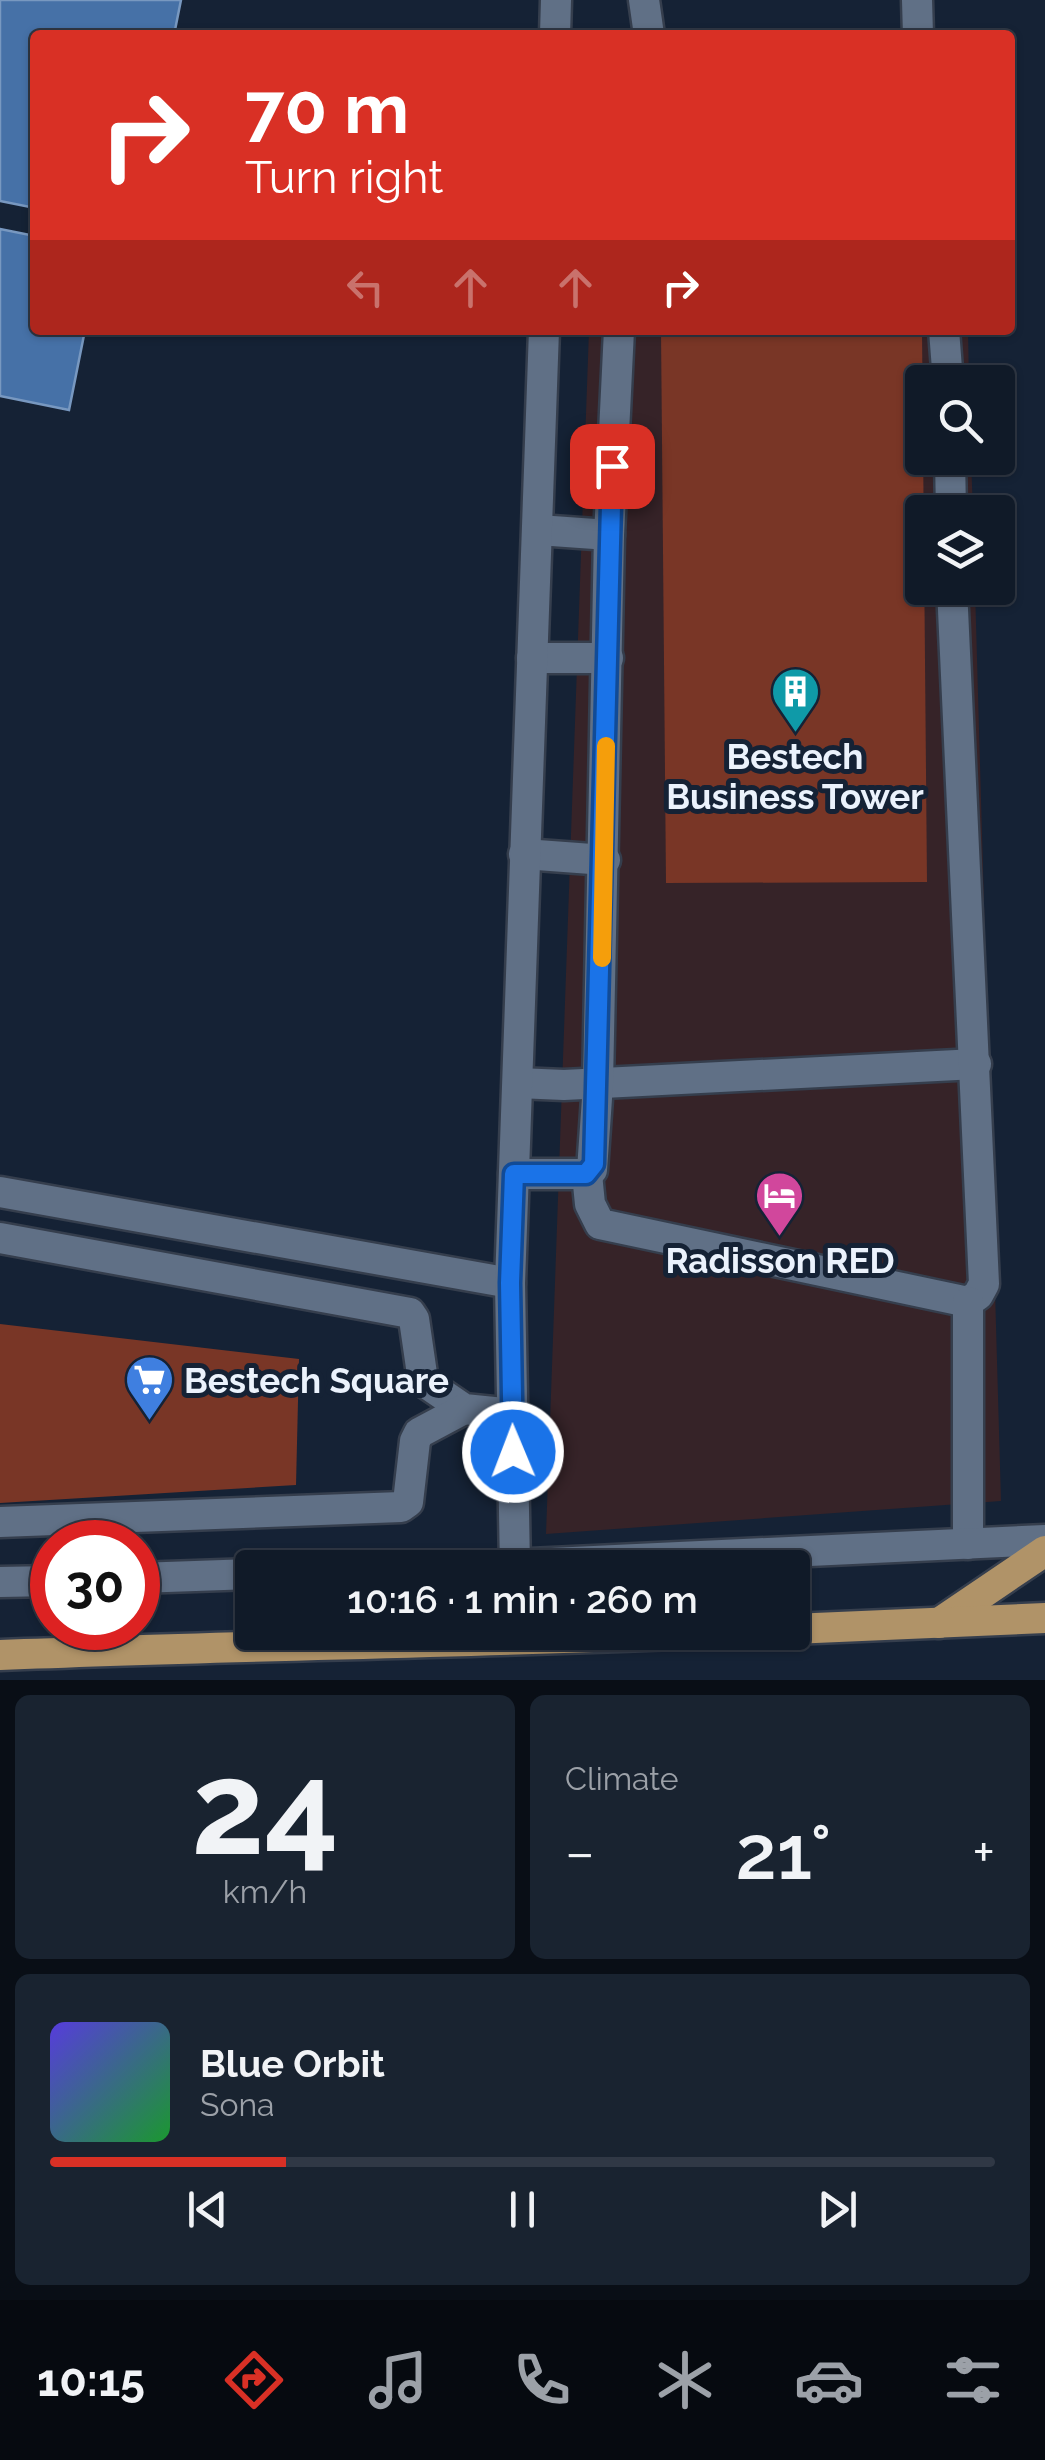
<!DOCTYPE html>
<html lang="en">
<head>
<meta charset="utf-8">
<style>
  :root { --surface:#101a28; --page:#192330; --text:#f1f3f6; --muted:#9ca1a8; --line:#303845; --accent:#d93025 }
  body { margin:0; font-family:Raleway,sans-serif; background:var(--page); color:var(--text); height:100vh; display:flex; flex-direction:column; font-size:38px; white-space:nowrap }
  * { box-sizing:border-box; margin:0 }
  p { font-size:32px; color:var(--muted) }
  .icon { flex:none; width:55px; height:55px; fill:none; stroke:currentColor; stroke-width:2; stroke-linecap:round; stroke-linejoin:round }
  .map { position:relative; height:1680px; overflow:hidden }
  .side { display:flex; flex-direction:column; gap:15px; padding:15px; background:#090e16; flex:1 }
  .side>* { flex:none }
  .guide { position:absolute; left:30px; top:30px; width:985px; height:305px; border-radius:10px; box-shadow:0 2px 8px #0004,0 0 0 2px var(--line); background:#d93025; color:#fff; overflow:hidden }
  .controls { position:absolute; left:905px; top:365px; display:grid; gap:20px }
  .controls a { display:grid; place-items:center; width:110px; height:110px; border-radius:10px; background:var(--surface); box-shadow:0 2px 8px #0004,0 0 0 2px var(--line); font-size:50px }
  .speed { position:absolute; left:30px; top:1520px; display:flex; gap:20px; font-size:50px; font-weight:700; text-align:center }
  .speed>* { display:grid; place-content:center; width:130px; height:130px; border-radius:50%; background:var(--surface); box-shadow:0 2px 8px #0004,0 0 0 2px var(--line); line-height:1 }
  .speed .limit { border:15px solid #d22; background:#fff; color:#111 }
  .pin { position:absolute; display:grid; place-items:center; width:85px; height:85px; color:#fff; margin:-42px; border-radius:20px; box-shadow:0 5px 15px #0006 }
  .me { position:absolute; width:110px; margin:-55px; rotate:359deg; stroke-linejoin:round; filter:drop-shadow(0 0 8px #0008) }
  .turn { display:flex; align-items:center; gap:35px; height:210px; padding:0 50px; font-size:45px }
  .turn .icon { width:130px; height:130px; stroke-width:2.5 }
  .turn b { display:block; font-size:70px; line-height:85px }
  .lanes { display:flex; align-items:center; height:95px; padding:0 50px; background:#0003; justify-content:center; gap:50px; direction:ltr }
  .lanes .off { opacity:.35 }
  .big { font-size:75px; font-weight:600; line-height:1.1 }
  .side .widget { flex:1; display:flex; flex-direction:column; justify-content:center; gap:15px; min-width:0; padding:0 35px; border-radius:15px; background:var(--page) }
  .side .dial { align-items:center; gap:0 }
  .dial b { font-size:130px; line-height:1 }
  .song { display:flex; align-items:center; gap:30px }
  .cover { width:120px; height:120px; border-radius:15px; background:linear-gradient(135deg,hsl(250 70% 55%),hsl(130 70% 35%)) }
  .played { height:10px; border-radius:5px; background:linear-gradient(90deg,var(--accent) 25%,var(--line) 25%) }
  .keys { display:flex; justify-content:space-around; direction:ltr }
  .heat { display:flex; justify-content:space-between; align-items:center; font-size:55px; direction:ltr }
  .side .tiles { flex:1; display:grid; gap:15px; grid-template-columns:1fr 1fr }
  .widget:last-child { grid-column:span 2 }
  .trip { position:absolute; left:235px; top:1550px; width:575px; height:100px; border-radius:10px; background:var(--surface); box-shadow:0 2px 8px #0004,0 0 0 2px var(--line); font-weight:600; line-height:100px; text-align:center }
  .dock { display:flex; height:160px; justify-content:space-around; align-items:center; background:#060a10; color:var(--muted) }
  .dock .icon { width:70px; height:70px }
  .dock .selected { color:var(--accent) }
  .dock b { font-size:45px; color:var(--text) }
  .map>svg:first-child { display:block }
</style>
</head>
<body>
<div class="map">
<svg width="1045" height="1680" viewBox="0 0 1045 1680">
  <rect width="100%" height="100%" fill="#152235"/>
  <!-- commercial -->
  <path fill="#362328" d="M589,330h379l1,52h-47v76h49l2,54h-51v76h53l26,913 -455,33z"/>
  <!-- water -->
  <g fill="#4671a7" stroke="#7898c0" stroke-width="2.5">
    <path d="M0,0h181l-7,35h-139v173l-35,-7z"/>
    <path d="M0,229l35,7v94h50l-16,80 -69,-14z"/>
  </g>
  <!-- building -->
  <g fill="#793626">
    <path d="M661,330h261l5,552 -261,1z"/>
    <path d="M0,1324l299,35 -3,126 -296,18z"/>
  </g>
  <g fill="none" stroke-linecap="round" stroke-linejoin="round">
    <defs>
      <g id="minor">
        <path d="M644,0l5,35"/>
        <path d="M917,0l1,35"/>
        <path d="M555,35l1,-35"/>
        <path d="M944,330l4,52"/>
        <path d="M950,458l1,54"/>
        <path d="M609,535l10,-205"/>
        <path d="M532,658h76"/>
        <path d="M524,854l81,6"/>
        <path d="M518,1083l46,2 412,-21"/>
        <path d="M514,1174h73l5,-4 6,-86 11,-549 -71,-5"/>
        <path d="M587,1174l3,30 10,20 368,78 10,-7 6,-11 -32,-696"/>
        <path d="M0,1192l510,91"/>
        <path d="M0,1238l410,75 4,6 9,62 41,28 49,5"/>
        <path d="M968,1302v242"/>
        <path d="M0,1522l401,-15 7,-5 7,-61 4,-8 45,-24"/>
        <path d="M446,1568l599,-28"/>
        <path d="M515,1568l-5,-285 34,-953"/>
        <path d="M138,1578l114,-4"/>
        <path d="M0,1582l52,-1"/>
      </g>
      <g id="major">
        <path d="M939,1623l106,-72"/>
        <path d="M792,1629l253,-11"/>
        <path d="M0,1655c241,-10 481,-12 722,-23"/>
      </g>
    </defs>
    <!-- minor casing -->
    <use href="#minor" stroke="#353e4d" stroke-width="35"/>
    <!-- major casing -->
    <use href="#major" stroke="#353e4d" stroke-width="35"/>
    <!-- minor -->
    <use href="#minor" stroke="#607086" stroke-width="30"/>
    <!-- major -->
    <use href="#major" stroke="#b09368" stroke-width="30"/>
  </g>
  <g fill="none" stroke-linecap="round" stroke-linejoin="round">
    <defs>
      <path id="route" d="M513,1452l-3,-169 4,-109h72l8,-10 18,-698"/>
    </defs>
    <!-- route casing -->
    <use href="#route" stroke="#114b97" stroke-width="25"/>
    <!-- route -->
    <use href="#route" stroke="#1a73e8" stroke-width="18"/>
    <!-- slow -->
    <path stroke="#f59e0b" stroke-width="18" d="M602,958l4,-212"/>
  </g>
  <!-- icons -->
  <defs>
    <symbol id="building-pin" viewBox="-11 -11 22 30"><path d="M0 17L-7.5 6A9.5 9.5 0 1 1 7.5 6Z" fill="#0f9aa8" stroke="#152235"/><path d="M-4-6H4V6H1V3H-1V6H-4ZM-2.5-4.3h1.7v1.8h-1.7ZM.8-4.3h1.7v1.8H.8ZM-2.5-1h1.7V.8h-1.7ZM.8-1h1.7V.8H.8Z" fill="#fff"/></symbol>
    <symbol id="hotel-pin" viewBox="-11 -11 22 30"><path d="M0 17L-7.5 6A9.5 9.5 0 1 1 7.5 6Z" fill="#d1479c" stroke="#152235"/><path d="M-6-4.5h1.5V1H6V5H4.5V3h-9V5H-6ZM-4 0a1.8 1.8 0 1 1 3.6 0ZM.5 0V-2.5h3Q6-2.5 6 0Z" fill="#fff"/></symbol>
    <symbol id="supermarket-pin" viewBox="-11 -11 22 30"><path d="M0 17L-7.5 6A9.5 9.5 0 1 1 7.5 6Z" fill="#3f7fe0" stroke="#152235"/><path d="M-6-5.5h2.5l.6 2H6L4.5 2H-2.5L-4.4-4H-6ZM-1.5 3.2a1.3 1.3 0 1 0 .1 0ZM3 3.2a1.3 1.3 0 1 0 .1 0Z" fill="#fff"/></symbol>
  </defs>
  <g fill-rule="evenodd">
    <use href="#building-pin" x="768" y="664" width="55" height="75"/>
    <use href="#hotel-pin" x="752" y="1168" width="55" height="75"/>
    <use href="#supermarket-pin" x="122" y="1352" width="55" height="75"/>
  </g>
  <g text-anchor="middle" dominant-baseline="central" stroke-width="10" stroke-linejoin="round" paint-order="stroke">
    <!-- poi labels -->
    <g font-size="35" font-weight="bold" fill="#ebf2fc" stroke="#152235">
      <text x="795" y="756">Bestech<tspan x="795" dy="40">Business Tower</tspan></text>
      <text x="780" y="1260">Radisson RED</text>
      <text x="184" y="1380" text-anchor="start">Bestech Square</text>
    </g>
  </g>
</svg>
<div class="controls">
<a><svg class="icon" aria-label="search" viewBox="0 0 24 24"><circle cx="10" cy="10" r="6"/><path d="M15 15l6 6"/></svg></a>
<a><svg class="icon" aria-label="layers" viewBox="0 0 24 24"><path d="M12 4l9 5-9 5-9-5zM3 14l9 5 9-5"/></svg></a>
</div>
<div class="speed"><div class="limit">30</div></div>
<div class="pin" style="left:612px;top:466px;background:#d93025"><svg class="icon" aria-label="arrive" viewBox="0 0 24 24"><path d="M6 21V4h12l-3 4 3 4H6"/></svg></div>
<svg class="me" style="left:513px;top:1452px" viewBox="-20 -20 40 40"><circle r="17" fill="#1a73e8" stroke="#fff" stroke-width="3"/><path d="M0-11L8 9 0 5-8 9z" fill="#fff"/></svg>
<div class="trip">10:16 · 1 min · 260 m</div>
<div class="guide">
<div class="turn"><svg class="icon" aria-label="right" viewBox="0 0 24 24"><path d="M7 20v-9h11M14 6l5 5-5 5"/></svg><div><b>70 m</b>Turn right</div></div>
<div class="lanes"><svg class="icon off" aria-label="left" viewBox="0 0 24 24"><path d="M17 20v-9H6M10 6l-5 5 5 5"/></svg><svg class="icon off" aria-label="ahead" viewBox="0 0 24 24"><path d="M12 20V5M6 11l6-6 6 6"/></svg><svg class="icon off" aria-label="ahead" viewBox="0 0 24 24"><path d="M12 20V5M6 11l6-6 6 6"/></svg><svg class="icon" aria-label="right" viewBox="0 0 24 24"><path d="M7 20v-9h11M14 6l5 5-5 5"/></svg></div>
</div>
</div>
<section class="side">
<div class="tiles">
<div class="widget dial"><b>24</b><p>km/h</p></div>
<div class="widget"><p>Climate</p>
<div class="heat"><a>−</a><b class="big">21°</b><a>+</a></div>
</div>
<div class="widget">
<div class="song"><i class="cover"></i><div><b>Blue Orbit</b><p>Sona</p></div></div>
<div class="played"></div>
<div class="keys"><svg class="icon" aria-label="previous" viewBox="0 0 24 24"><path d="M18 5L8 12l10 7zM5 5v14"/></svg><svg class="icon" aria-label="pause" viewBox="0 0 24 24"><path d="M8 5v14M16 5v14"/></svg><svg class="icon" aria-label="next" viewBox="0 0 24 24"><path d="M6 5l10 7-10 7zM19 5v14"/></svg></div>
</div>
</div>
</section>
<nav class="dock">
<b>10:15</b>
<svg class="icon selected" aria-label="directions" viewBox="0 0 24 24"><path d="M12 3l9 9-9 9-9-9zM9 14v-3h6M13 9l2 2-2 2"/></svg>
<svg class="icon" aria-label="music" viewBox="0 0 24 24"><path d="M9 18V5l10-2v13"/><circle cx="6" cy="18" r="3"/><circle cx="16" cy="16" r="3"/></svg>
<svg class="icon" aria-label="phone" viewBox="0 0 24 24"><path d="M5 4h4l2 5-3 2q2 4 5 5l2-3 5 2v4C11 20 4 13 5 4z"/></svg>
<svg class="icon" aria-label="climate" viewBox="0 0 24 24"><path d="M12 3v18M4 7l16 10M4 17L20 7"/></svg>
<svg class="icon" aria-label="car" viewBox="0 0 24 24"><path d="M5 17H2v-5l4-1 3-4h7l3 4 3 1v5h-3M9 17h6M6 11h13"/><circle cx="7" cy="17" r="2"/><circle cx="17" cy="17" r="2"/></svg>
<svg class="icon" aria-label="filters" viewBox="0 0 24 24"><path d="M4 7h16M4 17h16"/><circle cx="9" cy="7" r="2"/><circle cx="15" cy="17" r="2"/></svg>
</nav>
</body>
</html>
